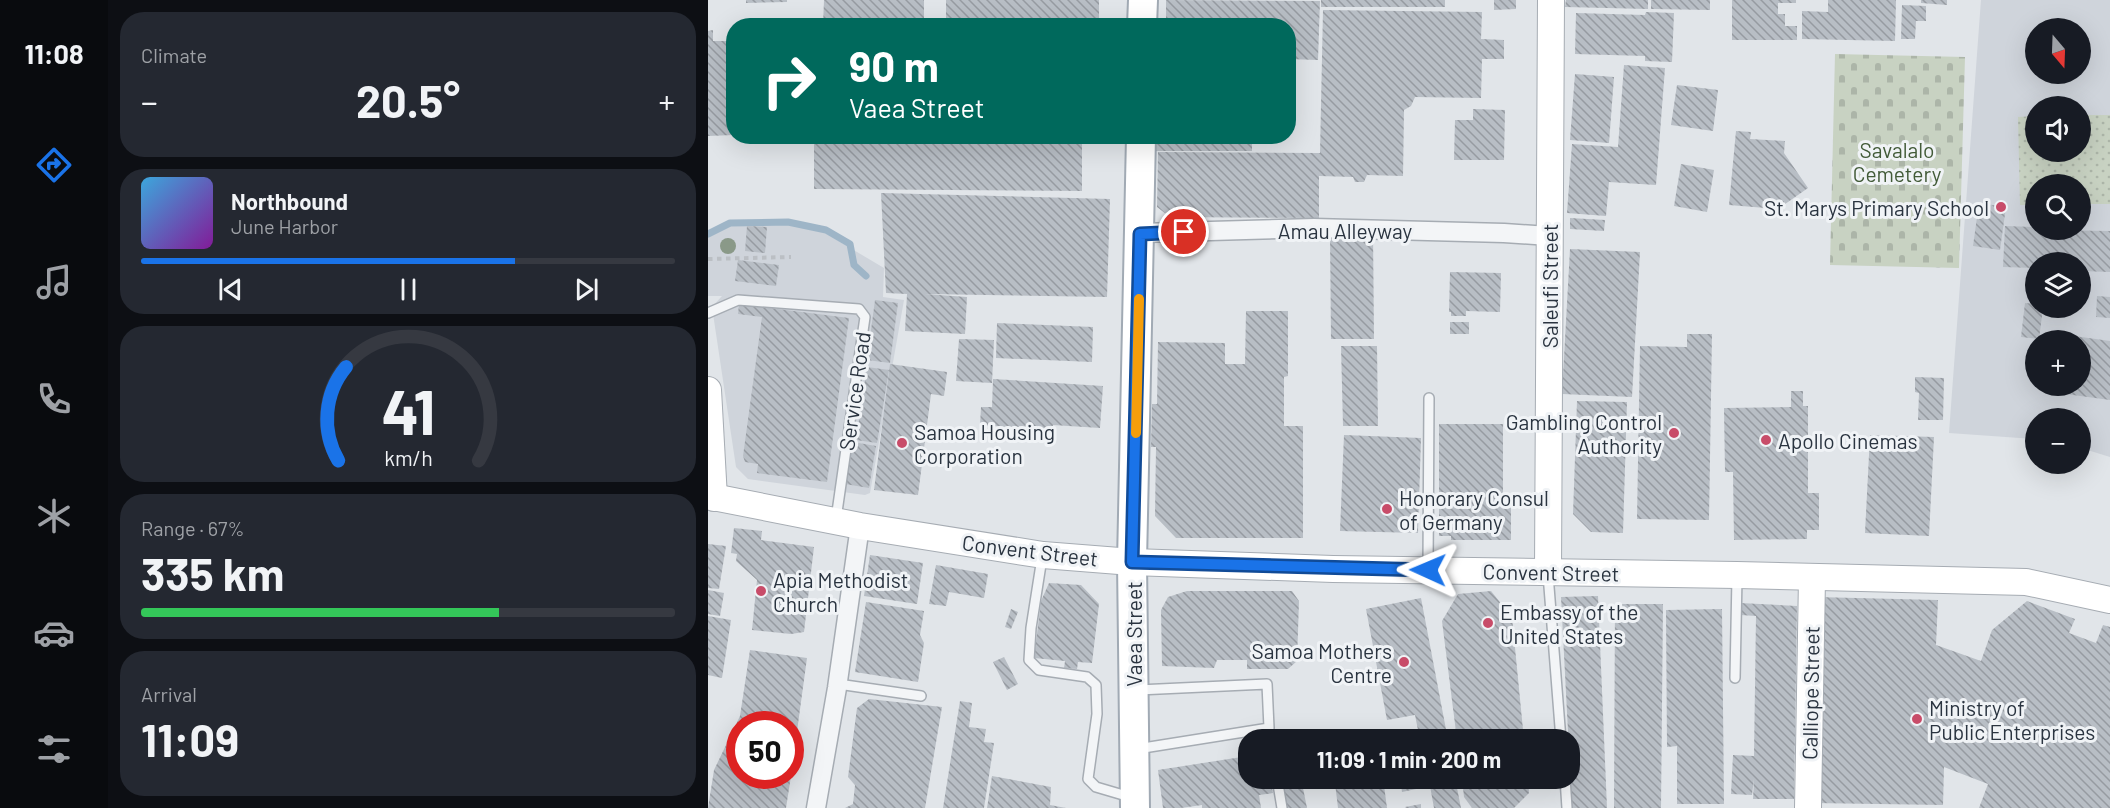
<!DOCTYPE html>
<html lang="en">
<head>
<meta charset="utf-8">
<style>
  :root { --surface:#171b24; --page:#242831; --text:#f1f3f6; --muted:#9ea1a6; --line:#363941; --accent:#1a73e8 }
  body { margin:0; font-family:Barlow,sans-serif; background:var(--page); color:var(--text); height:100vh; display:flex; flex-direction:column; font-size:22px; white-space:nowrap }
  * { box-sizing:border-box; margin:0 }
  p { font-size:20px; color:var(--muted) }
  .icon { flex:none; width:33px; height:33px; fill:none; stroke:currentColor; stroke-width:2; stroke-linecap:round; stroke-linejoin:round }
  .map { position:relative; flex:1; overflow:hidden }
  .sheet { display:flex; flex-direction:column; gap:12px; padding:12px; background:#0d0f14; width:600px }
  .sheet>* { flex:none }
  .guide { position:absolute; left:18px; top:18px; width:570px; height:126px; border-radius:24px; box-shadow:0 6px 24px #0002; background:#00695c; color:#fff; overflow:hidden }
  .needle { width:39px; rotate:161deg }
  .fabs { position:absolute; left:1317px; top:18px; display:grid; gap:12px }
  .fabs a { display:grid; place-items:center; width:66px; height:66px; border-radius:50%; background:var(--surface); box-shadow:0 6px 24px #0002; font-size:30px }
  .speed { position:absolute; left:18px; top:711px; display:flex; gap:12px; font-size:30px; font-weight:700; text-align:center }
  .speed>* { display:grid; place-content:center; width:78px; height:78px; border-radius:50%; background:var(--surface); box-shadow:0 6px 24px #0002; line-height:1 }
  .speed .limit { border:9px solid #d22; background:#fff; color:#111 }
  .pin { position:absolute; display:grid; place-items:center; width:51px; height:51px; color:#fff; margin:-26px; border:3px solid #fff; border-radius:50%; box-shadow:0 2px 6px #0007 }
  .me { position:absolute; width:66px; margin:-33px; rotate:271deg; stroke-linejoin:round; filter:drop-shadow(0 0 4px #0008) }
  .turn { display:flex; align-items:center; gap:21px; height:126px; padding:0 24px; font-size:27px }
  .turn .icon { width:78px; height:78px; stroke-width:2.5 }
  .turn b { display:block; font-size:42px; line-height:51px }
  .big { font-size:45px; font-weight:700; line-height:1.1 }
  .sheet .widget { flex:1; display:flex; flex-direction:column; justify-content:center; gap:9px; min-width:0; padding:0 21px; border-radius:24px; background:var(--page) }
  .sheet .dial { align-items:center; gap:0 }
  .dial svg { height:156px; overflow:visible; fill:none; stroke:var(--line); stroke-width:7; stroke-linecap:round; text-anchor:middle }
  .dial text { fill:var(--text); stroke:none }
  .song { display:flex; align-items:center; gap:18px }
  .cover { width:72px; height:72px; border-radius:9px; background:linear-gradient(135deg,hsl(200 70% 55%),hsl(290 70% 35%)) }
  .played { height:6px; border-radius:3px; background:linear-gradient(90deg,var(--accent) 70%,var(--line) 70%) }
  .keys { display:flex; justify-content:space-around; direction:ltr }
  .heat { display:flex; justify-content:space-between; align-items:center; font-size:33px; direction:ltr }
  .charge { height:9px; border-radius:4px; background:linear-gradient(90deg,#34c759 67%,var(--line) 0) }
  .trip { position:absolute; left:530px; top:729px; width:342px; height:60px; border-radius:24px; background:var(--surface); box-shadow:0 6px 24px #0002; font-weight:700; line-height:60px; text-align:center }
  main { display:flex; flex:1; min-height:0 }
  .menu { display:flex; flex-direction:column; width:108px; justify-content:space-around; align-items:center; background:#090b0e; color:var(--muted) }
  .menu .icon { width:42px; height:42px }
  .menu .on { color:var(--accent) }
  .menu b { font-size:27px; color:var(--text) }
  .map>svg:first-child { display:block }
</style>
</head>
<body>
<main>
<nav class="menu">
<b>11:08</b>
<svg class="icon on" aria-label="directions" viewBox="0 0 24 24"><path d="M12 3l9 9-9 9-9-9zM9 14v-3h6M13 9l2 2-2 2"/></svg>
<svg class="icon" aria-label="music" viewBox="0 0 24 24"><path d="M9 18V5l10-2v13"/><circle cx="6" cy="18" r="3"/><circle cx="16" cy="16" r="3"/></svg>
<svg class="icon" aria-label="phone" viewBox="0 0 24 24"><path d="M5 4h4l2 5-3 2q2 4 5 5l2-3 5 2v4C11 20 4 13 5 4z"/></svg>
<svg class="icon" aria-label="climate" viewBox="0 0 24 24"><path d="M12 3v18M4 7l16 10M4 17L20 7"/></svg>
<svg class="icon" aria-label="car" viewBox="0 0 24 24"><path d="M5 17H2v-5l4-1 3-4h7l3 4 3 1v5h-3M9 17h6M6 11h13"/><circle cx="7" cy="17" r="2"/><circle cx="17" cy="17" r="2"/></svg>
<svg class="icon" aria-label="filters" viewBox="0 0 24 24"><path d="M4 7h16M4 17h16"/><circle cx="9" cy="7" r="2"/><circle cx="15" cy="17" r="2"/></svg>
</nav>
<section class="sheet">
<div class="widget"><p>Climate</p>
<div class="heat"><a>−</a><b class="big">20.5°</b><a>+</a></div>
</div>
<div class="widget">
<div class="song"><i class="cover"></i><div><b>Northbound</b><p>June Harbor</p></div></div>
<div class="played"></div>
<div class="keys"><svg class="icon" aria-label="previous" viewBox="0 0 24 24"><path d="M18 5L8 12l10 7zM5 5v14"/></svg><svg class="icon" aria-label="pause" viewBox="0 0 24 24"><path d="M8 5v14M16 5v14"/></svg><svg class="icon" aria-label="next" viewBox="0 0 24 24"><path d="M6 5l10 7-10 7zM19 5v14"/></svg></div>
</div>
<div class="widget dial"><svg viewBox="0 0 100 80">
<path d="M14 69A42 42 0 1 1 86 69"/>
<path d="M14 69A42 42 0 0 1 18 21" stroke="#1a73e8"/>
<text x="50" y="56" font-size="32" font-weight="700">41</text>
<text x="50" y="72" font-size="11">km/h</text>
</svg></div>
<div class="widget"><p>Range · 67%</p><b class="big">335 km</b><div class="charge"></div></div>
<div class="widget"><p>Arrival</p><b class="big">11:09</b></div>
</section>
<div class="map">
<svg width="1402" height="808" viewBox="0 0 1402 808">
  <defs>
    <pattern id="cemetery-stones" width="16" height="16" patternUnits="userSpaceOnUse" patternTransform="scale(1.5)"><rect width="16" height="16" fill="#c8d2c2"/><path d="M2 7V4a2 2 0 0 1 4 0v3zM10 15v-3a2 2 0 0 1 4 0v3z" fill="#acb5a8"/></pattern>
    <pattern id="park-dots" width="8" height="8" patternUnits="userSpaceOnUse" patternTransform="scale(1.5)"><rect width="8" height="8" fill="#c8d2c2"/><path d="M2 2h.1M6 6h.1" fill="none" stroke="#acb5a8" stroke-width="1.8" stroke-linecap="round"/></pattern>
    <pattern id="building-back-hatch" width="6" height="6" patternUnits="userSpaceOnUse" patternTransform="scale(1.5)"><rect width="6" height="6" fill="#b8bec5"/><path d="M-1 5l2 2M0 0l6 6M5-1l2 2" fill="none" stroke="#969ba1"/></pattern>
  </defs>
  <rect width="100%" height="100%" fill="#e1e5e9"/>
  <!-- built -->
  <g fill="#cfd4db" fill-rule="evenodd">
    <path d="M1273,0h129v457l-29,-9 -1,-30h-44l-1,21 -86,-6zM1328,28h44v46h-44zM1328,106h44v46h-44zM1328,184h44v46h-44zM1328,262h44v46h-44zM1328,340h44v46h-44z"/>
    <path d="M22,224h57l38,9 59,35 -1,29 21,3 -34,193 -5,2 -117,-16 -12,-12 -24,-160 10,-11h-14v-60z"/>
  </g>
  <!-- cemetery -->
  <path fill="url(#cemetery-stones)" d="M1127,54l130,3 -6,211 -129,-3z"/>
  <!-- park -->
  <path fill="url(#park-dots)" d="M1373,115h29v89h-29l-1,-20h-44l-1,21h-15l-2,-88 17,-1 1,36h44z"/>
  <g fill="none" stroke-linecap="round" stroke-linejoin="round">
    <!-- stream -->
    <path stroke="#9eb5c7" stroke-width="7" d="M0,234l22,-11 58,-1 38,8 24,14 4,21 12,11"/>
  </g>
  <!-- building -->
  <g fill="url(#building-back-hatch)">
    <path d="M38,0h41v2l-41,1z"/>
    <path d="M116,0h100v26h-101z"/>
    <rect x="238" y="0" width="153" height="26"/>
    <path d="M458,0l154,1 -2,59 -30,-1v-33h-122z"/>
    <rect x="613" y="0" width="124" height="7"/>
    <path d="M786,0h22v9l-22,1z"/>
    <path d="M858,0h82v9l-83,-2z"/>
    <path d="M943,0h59v10l-59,-1z"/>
    <path d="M1024,0h64v3h-18v11h7v12h12v14h-65z"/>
    <path d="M1120,0h68l-1,41 -93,-2v-28l26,1z"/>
    <path d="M1213,0h26v5l-26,-2z"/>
    <path d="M1194,5l24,1v15h-10l-1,18h-14z"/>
    <path d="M615,10l159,2 -1,27 23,1v19h-22l-1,39 -66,-1 -4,9 -7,4 -1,66 -36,-1 -3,7h-9l-2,-5 -34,-1v42l-149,-1 -13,-10 1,-55 162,1z"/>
    <path d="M938,12l28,1 -2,49 -27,-1v-5l-70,-2 1,-41 69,2z"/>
    <path d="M5,30v11h21v94l-26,1v-105z"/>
    <path d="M916,65l41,3 -9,117 -47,-3 -3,34 -39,-3 5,-69 46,3z"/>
    <path d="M867,74l39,3 -5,66 -39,-3z"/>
    <path d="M969,85l41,5 -5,41 -42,-6z"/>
    <path d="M765,109l32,1 -1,50h-50l1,-40h18z"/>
    <path d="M1028,131l15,1 -1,7 35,2 -1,12 24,35 -30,21 -49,-4z"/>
    <path d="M106,136h268v55l-268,-2z"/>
    <rect x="446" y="136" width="98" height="15"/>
    <path d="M973,164l33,6 -7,42 -33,-6z"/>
    <path d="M173,193l229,6 -3,98 -182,-3 42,3 -2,37 -60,-3 2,-37 -21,-1z"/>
    <path d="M1271,203l27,4 -6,43 -27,-4z"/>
    <path d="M862,218l35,2 -1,11 -34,-2z"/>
    <path d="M39,226l20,1 -2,26 -20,-2z"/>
    <path d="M1297,226l31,1v3l74,1v41l-30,-1v-9h-44v6l-33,-1z"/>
    <path d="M622,233h43l1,106h-43z"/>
    <path d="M862,249l70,3 -8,145 -70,-3z"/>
    <path d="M30,260l41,5 -3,21 -41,-5z"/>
    <path d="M742,272l51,1 -1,39 -34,-1v5h-15v-4h-2z"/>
    <path d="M1389,296l13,1v21l-14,-1z"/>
    <path d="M167,300l23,3 -8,60 -23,-3z"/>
    <path d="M1317,303l11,1v4h7l-4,31 -18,-2z"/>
    <path d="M31,304l110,14 -22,164 -70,-9 1,-9 -13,-2 -2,-6 19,-139 -24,-3z"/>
    <path d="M538,311h42v65l-4,1v49h19v112h-127l-21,-22 1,-69h-5l1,-43h5l1,-62 67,1v21h20z"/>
    <rect x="742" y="322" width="19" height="12"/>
    <path d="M289,323l96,4 -1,35 -96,-4z"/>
    <path d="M979,334h25l-3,186 -72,-1 3,-173 47,1z"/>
    <path d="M1359,335l43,6v59l-52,-7 1,-7h21v-46h-14z"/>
    <path d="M251,339l35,1 -2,43 -36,-2z"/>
    <path d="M633,346h36l1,80h-35z"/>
    <path d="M182,364l57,8 -3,24 -13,-2 -13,101 -44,-5z"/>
    <path d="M159,367l22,3 -12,73 -21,-3z"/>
    <path d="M1207,377l29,1 -1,42h-25l1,-27 -4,-1z"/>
    <path d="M285,379l110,7 -3,42 -47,-3 -1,5 -72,-5 1,-18h11z"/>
    <path d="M1083,391h12v15h5v87h11v37h-12v9l-73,1 -1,-68h-8l-1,-64 67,-1z"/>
    <path d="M869,401l50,1 -4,131 -32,-1 -18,-18z"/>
    <path d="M731,424h64v78h8v38h-60v-4h-12z"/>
    <path d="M636,435l77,3 -3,95 -78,-2z"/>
    <path d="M1162,435l64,2 -5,99 -64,-3z"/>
    <path d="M145,442l23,4 -7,42 -24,-4z"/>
    <path d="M26,528l28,3 -1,9 53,7 -10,85 -13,2 -39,-4 5,-50 -21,-19 1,-7 -6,-1z"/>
    <path d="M0,544l18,2 -7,43 -11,-1z"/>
    <path d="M162,555l53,8 -6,41 -53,-8z"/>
    <path d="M228,565l52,9 -4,24 -35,-6 -3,14 -17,-2z"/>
    <path d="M341,583l32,2 18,19 -7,59 -14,-1 -1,7 -13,-1 1,-7 -31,-3 7,-57z"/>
    <path d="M0,590l16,3 -4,23 -12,-2z"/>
    <path d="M479,591h105l7,10 -2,60 -9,8h-41v-9h-30l-3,8 -52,-2 -1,-56 7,-13z"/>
    <path d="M783,591l21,26 12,123h-67l-15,-119 16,-27z"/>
    <path d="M890,596l9,212h-35l-11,-211z"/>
    <path d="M1108,597l122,3 -2,45 45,16 11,-31 35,-29 48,18 -6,14 27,10 7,-18 7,2v181h-131l9,-24 -44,-17 -1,38 -131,-2z"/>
    <path d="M713,598l27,142h-28l-5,-25 -28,5 -21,-111z"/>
    <path d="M158,602l58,9 -4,24 4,8 -6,39 -63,-10z"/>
    <path d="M1032,603l57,3 -3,193h-41l1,-20 -2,16 -21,-1 2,-39 21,1 2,-140 -16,-1z"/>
    <path d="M907,604h48l-2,204h-47z"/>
    <path d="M303,609l7,3 -7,17 -6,-2z"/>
    <path d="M1014,609l2,195h-47v-58l-10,1 -1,-137z"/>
    <path d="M0,616l23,4 -9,58 -14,-3z"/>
    <path d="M42,650l57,8 -15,110 -2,-44h-50v52h51l-5,32h-78l6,-38 26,-54z"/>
    <path d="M296,657l14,27 -11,6 -14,-28z"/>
    <path d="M161,699l73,8 -17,101h-80l8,-4 2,-19 -7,-8 9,-69z"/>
    <path d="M252,701l12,2 -3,24 17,2 -2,13 10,1 -10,65h-41z"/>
    <path d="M599,732l1,8h-33v-2z"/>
    <path d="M540,756v22h22l3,15 -14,2 2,13h-59v-3l-21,3h-18l-5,-38z"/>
    <path d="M284,776l59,11 -1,18 16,3h-79z"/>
    <path d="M573,778h20l6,30h-21z"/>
    <path d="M657,778h18l4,30h-49l-3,-25z"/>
    <path d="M692,778h55l6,30h-27l-4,-22 -28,6z"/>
    <path d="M754,778h66l1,15 -15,15h-42l-8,-11z"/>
    <path d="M713,804v4h-15l-1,-1z"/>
  </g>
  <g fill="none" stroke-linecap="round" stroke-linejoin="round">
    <defs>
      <g id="lane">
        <path d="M0,313l30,-13 121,9 6,8 -29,202"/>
        <path d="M334,558l-11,70 -2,32 10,10 48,7 9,8 1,29 -9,65 8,8 34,10"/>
        <path d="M720,568l1,-170"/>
        <path d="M840,574l13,166"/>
        <path d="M1027,678l2,-101"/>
        <path d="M130,684l83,12"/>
        <path d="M429,749l132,-21 -2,-44 -129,6"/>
        <path d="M569,778l5,30"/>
        <path d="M857,778l2,30"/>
      </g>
      <g id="street">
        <path d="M432,233l174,-5 190,5 45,3"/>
        <path d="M108,808l21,-120 23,-162"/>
      </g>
      <g id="secondary">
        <path d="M0,390l6,108"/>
        <path d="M0,496l152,30 183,29 89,7 201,7 404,6 289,7 84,18"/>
        <path d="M840,572l3,-572"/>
        <path d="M1100,808l4,-230"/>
      </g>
      <g id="primary">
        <path d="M434,26l1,-26"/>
        <path d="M427,808l-3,-246 9,-426"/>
      </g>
    </defs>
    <!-- lane casing -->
    <use href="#lane" stroke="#a6acb3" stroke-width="12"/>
    <!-- street casing -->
    <use href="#street" stroke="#a6acb3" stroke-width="21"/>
    <!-- secondary casing -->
    <use href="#secondary" stroke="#a6acb3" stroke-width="28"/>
    <!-- primary casing -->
    <use href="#primary" stroke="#a1aab4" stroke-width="32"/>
    <!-- path -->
    <path stroke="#bbbfc4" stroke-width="4" stroke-dasharray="4.5 4.5" stroke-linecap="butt" d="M0,259l83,-2"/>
    <!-- lane -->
    <use href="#lane" stroke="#f3f5f7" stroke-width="9"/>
    <!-- street -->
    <use href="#street" stroke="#f3f5f7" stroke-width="18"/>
    <!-- secondary -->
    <use href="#secondary" stroke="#fff" stroke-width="26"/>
    <!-- primary -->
    <use href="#primary" stroke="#fff" stroke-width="28"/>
  </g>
  <!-- trees -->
  <circle fill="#8a9988" cx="20" cy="246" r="8"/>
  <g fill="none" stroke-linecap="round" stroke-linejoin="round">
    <defs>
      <path id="route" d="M476,232l-44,2 -8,328 296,8"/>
    </defs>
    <!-- route casing -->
    <use href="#route" stroke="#114b97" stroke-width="15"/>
    <!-- route -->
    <use href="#route" stroke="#1a73e8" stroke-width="10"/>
    <!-- slow -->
    <path stroke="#f59e0b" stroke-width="10" d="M428,433l3,-134"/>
  </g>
  <!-- markers -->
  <g fill="#c84c69" stroke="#f0f3f6" stroke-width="2">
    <circle cx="1293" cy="207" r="6"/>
    <circle cx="966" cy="433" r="6"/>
    <circle cx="1058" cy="440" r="6"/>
    <circle cx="194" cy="443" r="6"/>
    <circle cx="679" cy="509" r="6"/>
    <circle cx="53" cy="591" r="6"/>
    <circle cx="780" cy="623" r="6"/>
    <circle cx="696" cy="662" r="6"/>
    <circle cx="1209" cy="719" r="6"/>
  </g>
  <g text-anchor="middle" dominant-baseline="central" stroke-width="6" stroke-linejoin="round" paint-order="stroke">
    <!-- park labels -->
    <g font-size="21" fill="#425b38" stroke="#f0f3f6">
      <text x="1189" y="149">Savalalo<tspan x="1189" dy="24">Cemetery</tspan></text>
    </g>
    <!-- poi labels -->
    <g font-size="21" fill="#2a3440" stroke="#f0f3f6" text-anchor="start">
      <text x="1281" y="207" text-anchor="end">St. Marys Primary School</text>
      <text x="954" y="421" text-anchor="end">Gambling Control<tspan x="954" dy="24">Authority</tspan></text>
      <text x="206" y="431">Samoa Housing<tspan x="206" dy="24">Corporation</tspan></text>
      <text x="1070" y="440">Apollo Cinemas</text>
      <text x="691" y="497">Honorary Consul<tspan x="691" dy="24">of Germany</tspan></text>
      <text x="65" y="579">Apia Methodist<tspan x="65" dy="24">Church</tspan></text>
      <text x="792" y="611">Embassy of the<tspan x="792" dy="24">United States</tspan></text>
      <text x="684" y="650" text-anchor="end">Samoa Mothers<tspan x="684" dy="24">Centre</tspan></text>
      <text x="1221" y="707">Ministry of<tspan x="1221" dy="24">Public Enterprises</tspan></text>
    </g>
    <!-- street labels -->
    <g font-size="21" fill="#2a3440" stroke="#f0f3f6">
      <text x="637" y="230">Amau Alleyway</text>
      <text transform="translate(841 286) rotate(-90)">Saleufi Street</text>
      <text transform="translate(146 391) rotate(-82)">Service Road</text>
      <text transform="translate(322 550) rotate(7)">Convent Street</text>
      <text transform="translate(843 572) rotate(1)">Convent Street</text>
      <text transform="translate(425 634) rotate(-90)">Vaea Street</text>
      <text transform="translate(1102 693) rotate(-89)">Calliope Street</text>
    </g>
  </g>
</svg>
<div class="fabs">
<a><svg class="needle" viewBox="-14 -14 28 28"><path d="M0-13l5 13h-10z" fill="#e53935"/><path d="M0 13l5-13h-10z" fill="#9ea1a6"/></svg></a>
<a><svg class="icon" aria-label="sound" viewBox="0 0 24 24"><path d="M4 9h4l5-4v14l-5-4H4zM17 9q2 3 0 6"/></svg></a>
<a><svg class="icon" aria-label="search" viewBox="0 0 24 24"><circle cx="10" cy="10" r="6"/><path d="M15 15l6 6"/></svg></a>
<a><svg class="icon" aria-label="layers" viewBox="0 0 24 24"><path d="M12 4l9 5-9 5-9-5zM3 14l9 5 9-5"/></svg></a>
<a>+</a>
<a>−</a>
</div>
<div class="speed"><div class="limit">50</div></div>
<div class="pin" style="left:476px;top:232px;background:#d93025"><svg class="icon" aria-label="arrive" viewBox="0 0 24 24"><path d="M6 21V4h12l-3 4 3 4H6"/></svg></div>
<svg class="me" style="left:720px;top:570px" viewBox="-20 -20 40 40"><path d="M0-17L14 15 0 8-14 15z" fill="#1a73e8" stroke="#fff" stroke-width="4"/></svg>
<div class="trip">11:09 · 1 min · 200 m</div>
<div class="guide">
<div class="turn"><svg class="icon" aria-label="right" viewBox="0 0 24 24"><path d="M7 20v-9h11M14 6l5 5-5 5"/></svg><div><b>90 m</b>Vaea Street</div></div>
</div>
</div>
</main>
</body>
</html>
